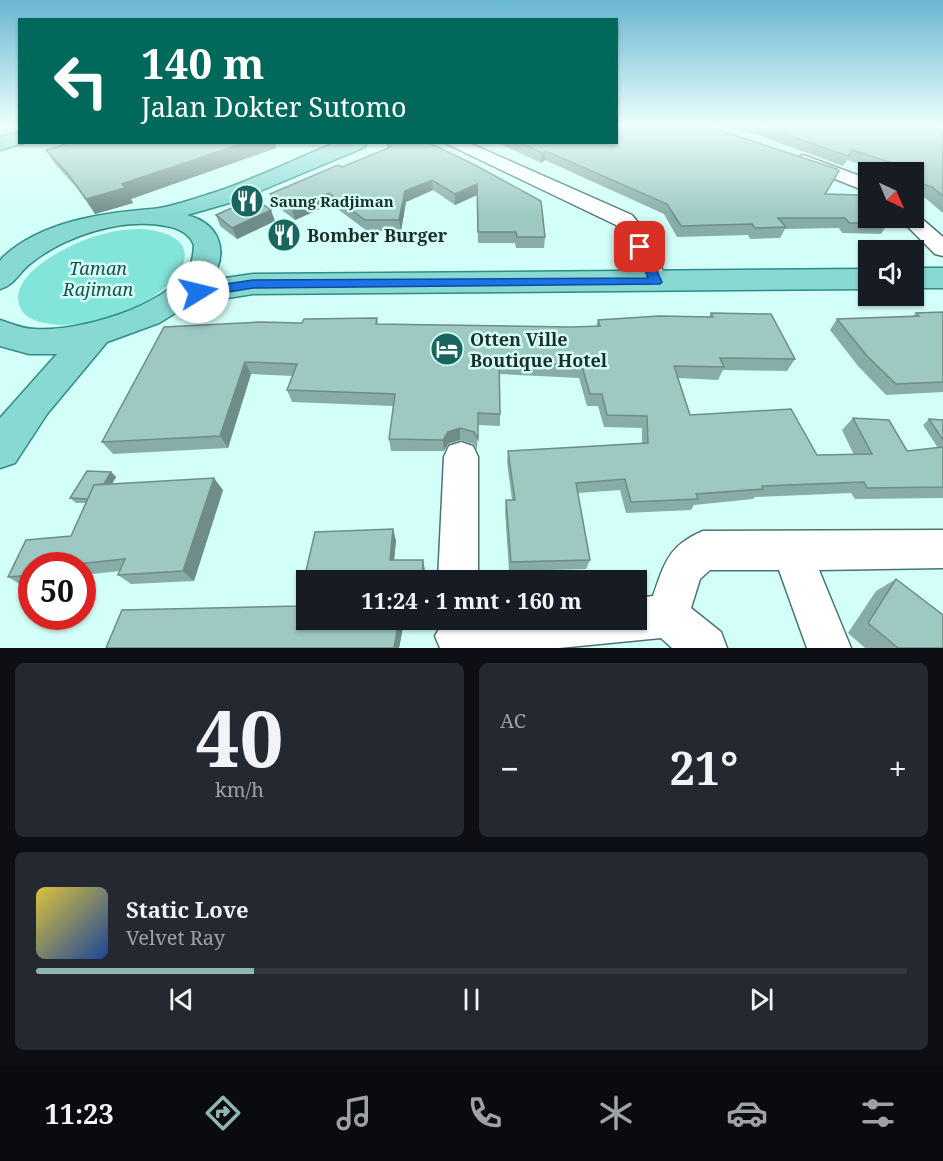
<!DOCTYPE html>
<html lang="id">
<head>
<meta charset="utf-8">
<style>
  :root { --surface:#171b24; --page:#242831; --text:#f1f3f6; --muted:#9ea1a6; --line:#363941; --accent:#90b4b2 }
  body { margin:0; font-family:"Noto Serif",serif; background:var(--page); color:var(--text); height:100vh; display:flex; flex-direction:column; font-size:22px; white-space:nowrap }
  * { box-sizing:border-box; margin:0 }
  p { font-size:20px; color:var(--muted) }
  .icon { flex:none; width:33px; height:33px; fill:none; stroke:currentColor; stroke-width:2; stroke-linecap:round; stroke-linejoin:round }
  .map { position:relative; height:648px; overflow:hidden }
  .details { display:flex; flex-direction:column; gap:15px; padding:15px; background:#0d0f14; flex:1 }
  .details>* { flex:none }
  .hud { position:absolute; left:18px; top:18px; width:600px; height:126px; border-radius:0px; box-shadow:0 2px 4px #0004; background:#00695c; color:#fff; overflow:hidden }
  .needle { width:39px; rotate:136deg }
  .controls { position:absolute; left:858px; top:162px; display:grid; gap:12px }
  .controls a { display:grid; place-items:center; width:66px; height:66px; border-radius:0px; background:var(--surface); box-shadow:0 2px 4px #0004; font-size:30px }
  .speed { position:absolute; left:18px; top:552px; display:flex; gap:12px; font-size:30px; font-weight:700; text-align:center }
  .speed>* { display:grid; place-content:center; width:78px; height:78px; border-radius:50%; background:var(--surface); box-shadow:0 2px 4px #0004; line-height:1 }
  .speed .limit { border:9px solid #d22; background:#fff; color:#111 }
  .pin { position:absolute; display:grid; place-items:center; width:51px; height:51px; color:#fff; margin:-26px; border-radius:12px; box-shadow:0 3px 9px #0006 }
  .me { position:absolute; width:66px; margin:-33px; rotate:81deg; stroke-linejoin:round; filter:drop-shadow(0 0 4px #0008) }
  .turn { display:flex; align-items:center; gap:21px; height:126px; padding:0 24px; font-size:27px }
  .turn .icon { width:78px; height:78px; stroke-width:2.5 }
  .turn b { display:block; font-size:42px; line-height:51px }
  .big { font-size:45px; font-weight:700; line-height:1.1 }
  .details .widget { flex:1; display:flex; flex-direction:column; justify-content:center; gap:9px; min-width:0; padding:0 21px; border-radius:9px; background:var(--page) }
  .details .dial { align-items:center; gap:0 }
  .dial b { font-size:78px; line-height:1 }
  .song { display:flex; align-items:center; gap:18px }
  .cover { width:72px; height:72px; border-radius:9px; background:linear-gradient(135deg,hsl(50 70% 55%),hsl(220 70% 35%)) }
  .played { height:6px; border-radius:3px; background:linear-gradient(90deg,var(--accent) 25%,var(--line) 25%) }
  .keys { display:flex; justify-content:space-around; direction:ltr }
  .heat { display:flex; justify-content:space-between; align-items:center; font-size:33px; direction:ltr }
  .details .tiles { flex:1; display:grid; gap:15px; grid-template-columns:1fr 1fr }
  .widget:last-child { grid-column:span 2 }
  .trip { position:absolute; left:296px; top:570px; width:351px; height:60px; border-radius:0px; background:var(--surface); box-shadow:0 2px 4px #0004; font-weight:700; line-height:60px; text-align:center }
  .tabs { display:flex; height:96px; justify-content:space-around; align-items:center; background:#090b0e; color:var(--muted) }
  .tabs .icon { width:42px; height:42px }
  .tabs .on { color:var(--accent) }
  .tabs b { font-size:27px; color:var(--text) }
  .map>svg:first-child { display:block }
</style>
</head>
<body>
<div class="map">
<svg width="943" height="648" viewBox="0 0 943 648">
  <rect width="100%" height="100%" fill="#d3fff9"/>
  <!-- green -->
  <path fill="#83e4d9" d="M144,229c74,9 33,59 -10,79 -25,11 -57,20 -84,16 -10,-2 -22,-4 -28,-13 -22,-36 55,-71 81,-77 13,-4 27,-5 41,-5z"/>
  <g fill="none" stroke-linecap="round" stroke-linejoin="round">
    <defs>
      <g id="minor">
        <path d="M443,142h24l165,73 12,15 24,52 -3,6 -9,2 -9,-2 -24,-56 -7,-7z"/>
        <path d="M803,155l65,24v13l-71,-28 -3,-4z"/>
        <path d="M914,212l29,25v19l-8,-2 -36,-36h15z"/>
        <path d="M461,442l12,4 5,11v123h-40l6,-123 5,-11z"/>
        <path d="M943,530v38l-124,2 32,78h-44l-28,-78h-69l-10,9 -9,29 30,24 6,16h-55l-11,-10 -102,10h-119l-5,-12 9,-16h192v-22l17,-2c12,-34 15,-50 50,-65z"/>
      </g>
      <g id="major">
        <path d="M20,132v10h7l-27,8v-13z"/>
        <path d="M337,142h30l-2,5 -129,54 -49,14c34,9 42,38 24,65l42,-6 615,-5v20l-615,5 -63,10 -31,19 -52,19 -60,72 -32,49 -15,5v-50l57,-64h-28l-29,-8v-26c12,4 23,9 35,9 44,3 130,-22 154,-61 4,-6 4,-15 5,-22 -3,-12 -16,-18 -28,-20 -44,-9 -101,10 -135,37 -12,9 -16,22 -31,26v-28l3,-4c39,-36 100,-44 149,-48 21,-2 47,-12 67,-18 40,-14 79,-33 118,-49z"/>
        <rect x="914" y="268" width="29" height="20"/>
      </g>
    </defs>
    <!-- minor casing -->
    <use href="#minor" stroke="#4c746f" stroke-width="3"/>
    <!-- major casing -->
    <use href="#major" stroke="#2e8d84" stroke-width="3"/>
    <!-- minor -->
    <use href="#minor" fill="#fff" fill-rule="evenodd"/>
    <!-- major -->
    <use href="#major" fill="#87d9d2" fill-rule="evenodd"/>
  </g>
  <!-- wall -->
  <g fill="#88aca7">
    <path d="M712,125h231v88l-19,-16 -10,-3v-22h-30l-37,-12 -4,6 -88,-32z"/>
    <path d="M73,142h202l1,6 -145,51 2,4 -38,11 -18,-26 -22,-24 -9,-14z"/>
    <path d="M427,142l118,95 -1,11h-28l-1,-5h-37l-1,-48 -22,10 -22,-15 -27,12 -5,29h-34l-36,-27 -36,16 -21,-16 -4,-10 72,-27 45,-19v-4z"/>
    <path d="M497,142h119l210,52 62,29 -7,11 -39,-1 -3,-5 -54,1 -5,9 -30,1 -2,-4 -71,2 -13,-23 -119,-54 -4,3z"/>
    <path d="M216,215l59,6 -38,18 -17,-13z"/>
    <path d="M943,312v80l-57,3 -28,-29 -28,-36 7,-11 76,-3 3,-3z"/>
    <path d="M711,313l84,46 -8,12 -64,-1 -5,10 -40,-2 12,37 127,40h37l-12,-25 11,-12 54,33 31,-3 -15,-23 6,-6 14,1v78l-88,1 -4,-6 -96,4 -2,2 -59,6 -3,5 -65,3 -6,-23 -42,3 12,67 -4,9 -77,2 -4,-60 1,-11h6l-5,-38 1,-11 134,-8v-15l-38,-1 -6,-21h-11l-8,-28 -80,-4 1,40v12l-22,-1 -1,25 -3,-6 -14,-4 -12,4 -4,7h-53l-2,-12 4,-33 -101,-4 -5,-12 6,-14 -42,-2 -23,74 -115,6 -11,-12 200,-119 75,-5 1,6 194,3 24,-1 2,-6 111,-3z"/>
    <path d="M111,472l5,5 -4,7 111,6 -29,91 -63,3 -13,-9 2,-4 -38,4v-9h-50v20l-7,1 -17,-10 63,-41 15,-33h-10l-6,-5z"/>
    <path d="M393,529l3,12 -2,19h29l2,11 -119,49h116v1l-18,1 -5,26h-293l192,-42z"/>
    <path d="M896,579l47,69h-78l-17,-15 28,-42z"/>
  </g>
  <!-- shaded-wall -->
  <g fill="#6f8c88">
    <path d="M247,142h28l1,6 -145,51 2,4 -38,11 -9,-15 36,-15z"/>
    <path d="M546,151l-1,9 -4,3 1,-10z"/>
    <path d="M432,180l1,10 -27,12 -5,29 -2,-11 6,-29z"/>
    <path d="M477,184v11l-22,10v-11z"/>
    <path d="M329,193l2,11 -36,16 -3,-11z"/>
    <path d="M271,210l4,11 -38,18 -5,-11z"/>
    <path d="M245,362l6,12 -23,74 -8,-12z"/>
    <path d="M460,428v12l-12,4 -4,7 -1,-11 5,-8z"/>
    <path d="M111,472l5,5 -15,27 -6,-5z"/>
    <path d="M214,478l9,12 -29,91 -11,-10z"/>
    <path d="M393,529l3,12 -3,30 -3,-11z"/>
    <path d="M423,560l2,11 -1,9h-2z"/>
    <path d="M399,620h4l1,2 -5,26h-5z"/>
  </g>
  <!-- building -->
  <g fill="#9ec8c2" stroke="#6f8c88" stroke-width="1.5">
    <path d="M616,125h88l133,44 2,2 -14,23 36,1 7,7v16h15l5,5h-39l-4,-5h-67l8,9 -31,1 -3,-4 -71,2 -14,-22 -121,-53 -4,2 -23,-11h97z"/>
    <path d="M759,125h184v71l-11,-9 -18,-6v-9h-2l2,-2 -62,-20 -4,6z"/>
    <path d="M73,142h174l-125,42 3,4 -39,11 -18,-25 -22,-24z"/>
    <path d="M392,142h35l48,23 66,36 4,36h-28l-1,-5h-38l-1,-48 -22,10 -23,-14 -27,11 -6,29h-34l-36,-27 -37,16 -22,-15 68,-29 4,2 49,-20 -4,-3z"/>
    <path d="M254,198l17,12 -39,18 -16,-13z"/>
    <path d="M943,312v70l-47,2 -29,-28 -30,-37 82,-3 -3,-3z"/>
    <path d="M711,313l60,1 24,45 -75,-1 4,9 -50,-1 16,49 101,-6 26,46 55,-1 -19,-36 36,2 18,31 36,-4v40l-76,1 -3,-6 -102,4 1,3 -67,5 2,5 -67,3 -6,-23 -49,4 14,77 -79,2 -5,-62h9l-7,-49 140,-8 -1,-27 -40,-1 -5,-21h-12l-8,-28 -83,-5 1,53 -22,-1v26l-4,-7 -14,-4 -12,4 -5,8 -54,-1 6,-45 -108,-4 10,-26 -52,-2 -25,74 -118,6 62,-115 96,-5 42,1 2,-4 73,-1 -1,6 196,3 28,-1 -2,-6 61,-4 54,1z"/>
    <path d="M929,419l14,1v20z"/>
    <path d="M87,471l24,1 -7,12 -10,1 -6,14 -18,-1z"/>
    <path d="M214,478l-31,93 -65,4 7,-16 -67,7h-26v9l-24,2 18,-37 45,-4 23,-51z"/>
    <path d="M393,529l-3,31h33l-1,20h-116v40h93l-5,28h-288l16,-38 176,-4 17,-74z"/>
    <path d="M896,579l47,36v33h-45l-30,-25z"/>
  </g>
  <!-- sky -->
  <linearGradient id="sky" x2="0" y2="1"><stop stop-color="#68b6d1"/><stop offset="0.58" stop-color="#ebfffc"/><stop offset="1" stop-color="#ebfffc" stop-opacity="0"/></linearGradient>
  <rect width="943" height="216" fill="url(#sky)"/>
  <!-- route -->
  <path fill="#1a73e8" stroke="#114b97" stroke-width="1.5" d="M636,245l10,2 16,35 -2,2 -407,4 -55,9 -6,-5 6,-4 55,-8 395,-2 -13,-31z"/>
  <!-- icons -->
  <defs>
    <symbol id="restaurant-disc" viewBox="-11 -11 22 22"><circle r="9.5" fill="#1a665f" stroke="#d3fff9"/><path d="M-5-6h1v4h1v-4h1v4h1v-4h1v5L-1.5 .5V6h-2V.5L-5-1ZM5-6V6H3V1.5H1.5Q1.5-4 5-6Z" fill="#fff"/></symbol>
    <symbol id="hotel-disc" viewBox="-11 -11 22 22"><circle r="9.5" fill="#1a665f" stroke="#d3fff9"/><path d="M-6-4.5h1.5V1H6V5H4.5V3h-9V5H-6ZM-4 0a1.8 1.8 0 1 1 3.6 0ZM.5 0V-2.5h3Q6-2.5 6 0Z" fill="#fff"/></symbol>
  </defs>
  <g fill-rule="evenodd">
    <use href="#restaurant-disc" x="228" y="182" width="38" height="38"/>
    <use href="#restaurant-disc" x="265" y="216" width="38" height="38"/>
    <use href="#hotel-disc" x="428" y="330" width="38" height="38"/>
  </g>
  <g text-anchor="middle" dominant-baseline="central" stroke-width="5" stroke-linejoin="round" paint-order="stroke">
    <!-- far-poi labels -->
    <g font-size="15" font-weight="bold" fill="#1c2d2a" stroke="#d3fff9" text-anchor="start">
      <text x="270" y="201">Saung Radjiman</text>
    </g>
    <!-- poi labels -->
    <g font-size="18" font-weight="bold" fill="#1c2d2a" stroke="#d3fff9" text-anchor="start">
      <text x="307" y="235">Bomber Burger</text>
      <text x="470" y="339">Otten Ville<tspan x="470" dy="21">Boutique Hotel</tspan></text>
    </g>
    <!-- park labels -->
    <g font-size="18" font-style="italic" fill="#1c4e49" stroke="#d3fff9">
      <text x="98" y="268">Taman<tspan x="98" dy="21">Rajiman</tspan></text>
    </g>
  </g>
</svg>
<div class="controls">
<a><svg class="needle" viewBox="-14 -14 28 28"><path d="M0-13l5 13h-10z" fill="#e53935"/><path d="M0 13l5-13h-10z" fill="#9ea1a6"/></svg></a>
<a><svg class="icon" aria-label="sound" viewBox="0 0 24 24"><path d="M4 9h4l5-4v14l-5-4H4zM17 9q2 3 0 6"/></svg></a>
</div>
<div class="speed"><div class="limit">50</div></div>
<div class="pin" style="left:640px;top:247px;background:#d93025"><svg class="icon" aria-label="arrive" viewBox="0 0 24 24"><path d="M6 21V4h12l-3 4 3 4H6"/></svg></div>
<svg class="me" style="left:198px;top:292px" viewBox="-20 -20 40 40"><circle r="19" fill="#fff"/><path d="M0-13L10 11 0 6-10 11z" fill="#1a73e8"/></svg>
<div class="trip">11:24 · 1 mnt · 160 m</div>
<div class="hud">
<div class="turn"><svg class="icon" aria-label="left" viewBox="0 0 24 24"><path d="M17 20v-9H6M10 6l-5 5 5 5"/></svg><div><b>140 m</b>Jalan Dokter Sutomo</div></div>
</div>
</div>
<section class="details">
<div class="tiles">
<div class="widget dial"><b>40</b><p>km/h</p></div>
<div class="widget"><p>AC</p>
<div class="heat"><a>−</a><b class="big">21°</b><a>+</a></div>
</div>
<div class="widget">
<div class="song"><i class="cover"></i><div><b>Static Love</b><p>Velvet Ray</p></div></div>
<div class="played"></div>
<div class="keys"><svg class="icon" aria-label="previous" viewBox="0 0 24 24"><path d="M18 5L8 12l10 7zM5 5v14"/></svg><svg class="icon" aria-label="pause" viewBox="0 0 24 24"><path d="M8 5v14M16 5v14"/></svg><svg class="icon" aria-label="next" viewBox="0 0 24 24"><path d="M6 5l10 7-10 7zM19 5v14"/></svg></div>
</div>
</div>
</section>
<nav class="tabs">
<b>11:23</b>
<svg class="icon on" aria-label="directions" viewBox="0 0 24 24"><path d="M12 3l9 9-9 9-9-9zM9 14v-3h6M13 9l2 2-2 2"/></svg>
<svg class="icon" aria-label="music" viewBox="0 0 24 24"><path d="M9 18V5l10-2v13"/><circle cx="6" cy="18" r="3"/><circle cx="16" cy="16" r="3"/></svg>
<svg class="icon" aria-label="phone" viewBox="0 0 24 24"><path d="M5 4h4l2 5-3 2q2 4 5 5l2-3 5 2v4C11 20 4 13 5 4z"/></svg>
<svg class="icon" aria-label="climate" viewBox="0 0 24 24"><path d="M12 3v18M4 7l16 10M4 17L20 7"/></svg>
<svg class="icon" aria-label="car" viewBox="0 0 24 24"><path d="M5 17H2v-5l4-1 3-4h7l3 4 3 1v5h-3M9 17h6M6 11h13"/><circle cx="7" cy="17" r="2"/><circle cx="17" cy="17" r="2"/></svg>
<svg class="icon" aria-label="filters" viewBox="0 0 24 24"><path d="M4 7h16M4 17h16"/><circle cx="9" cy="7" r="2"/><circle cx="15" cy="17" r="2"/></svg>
</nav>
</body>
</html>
